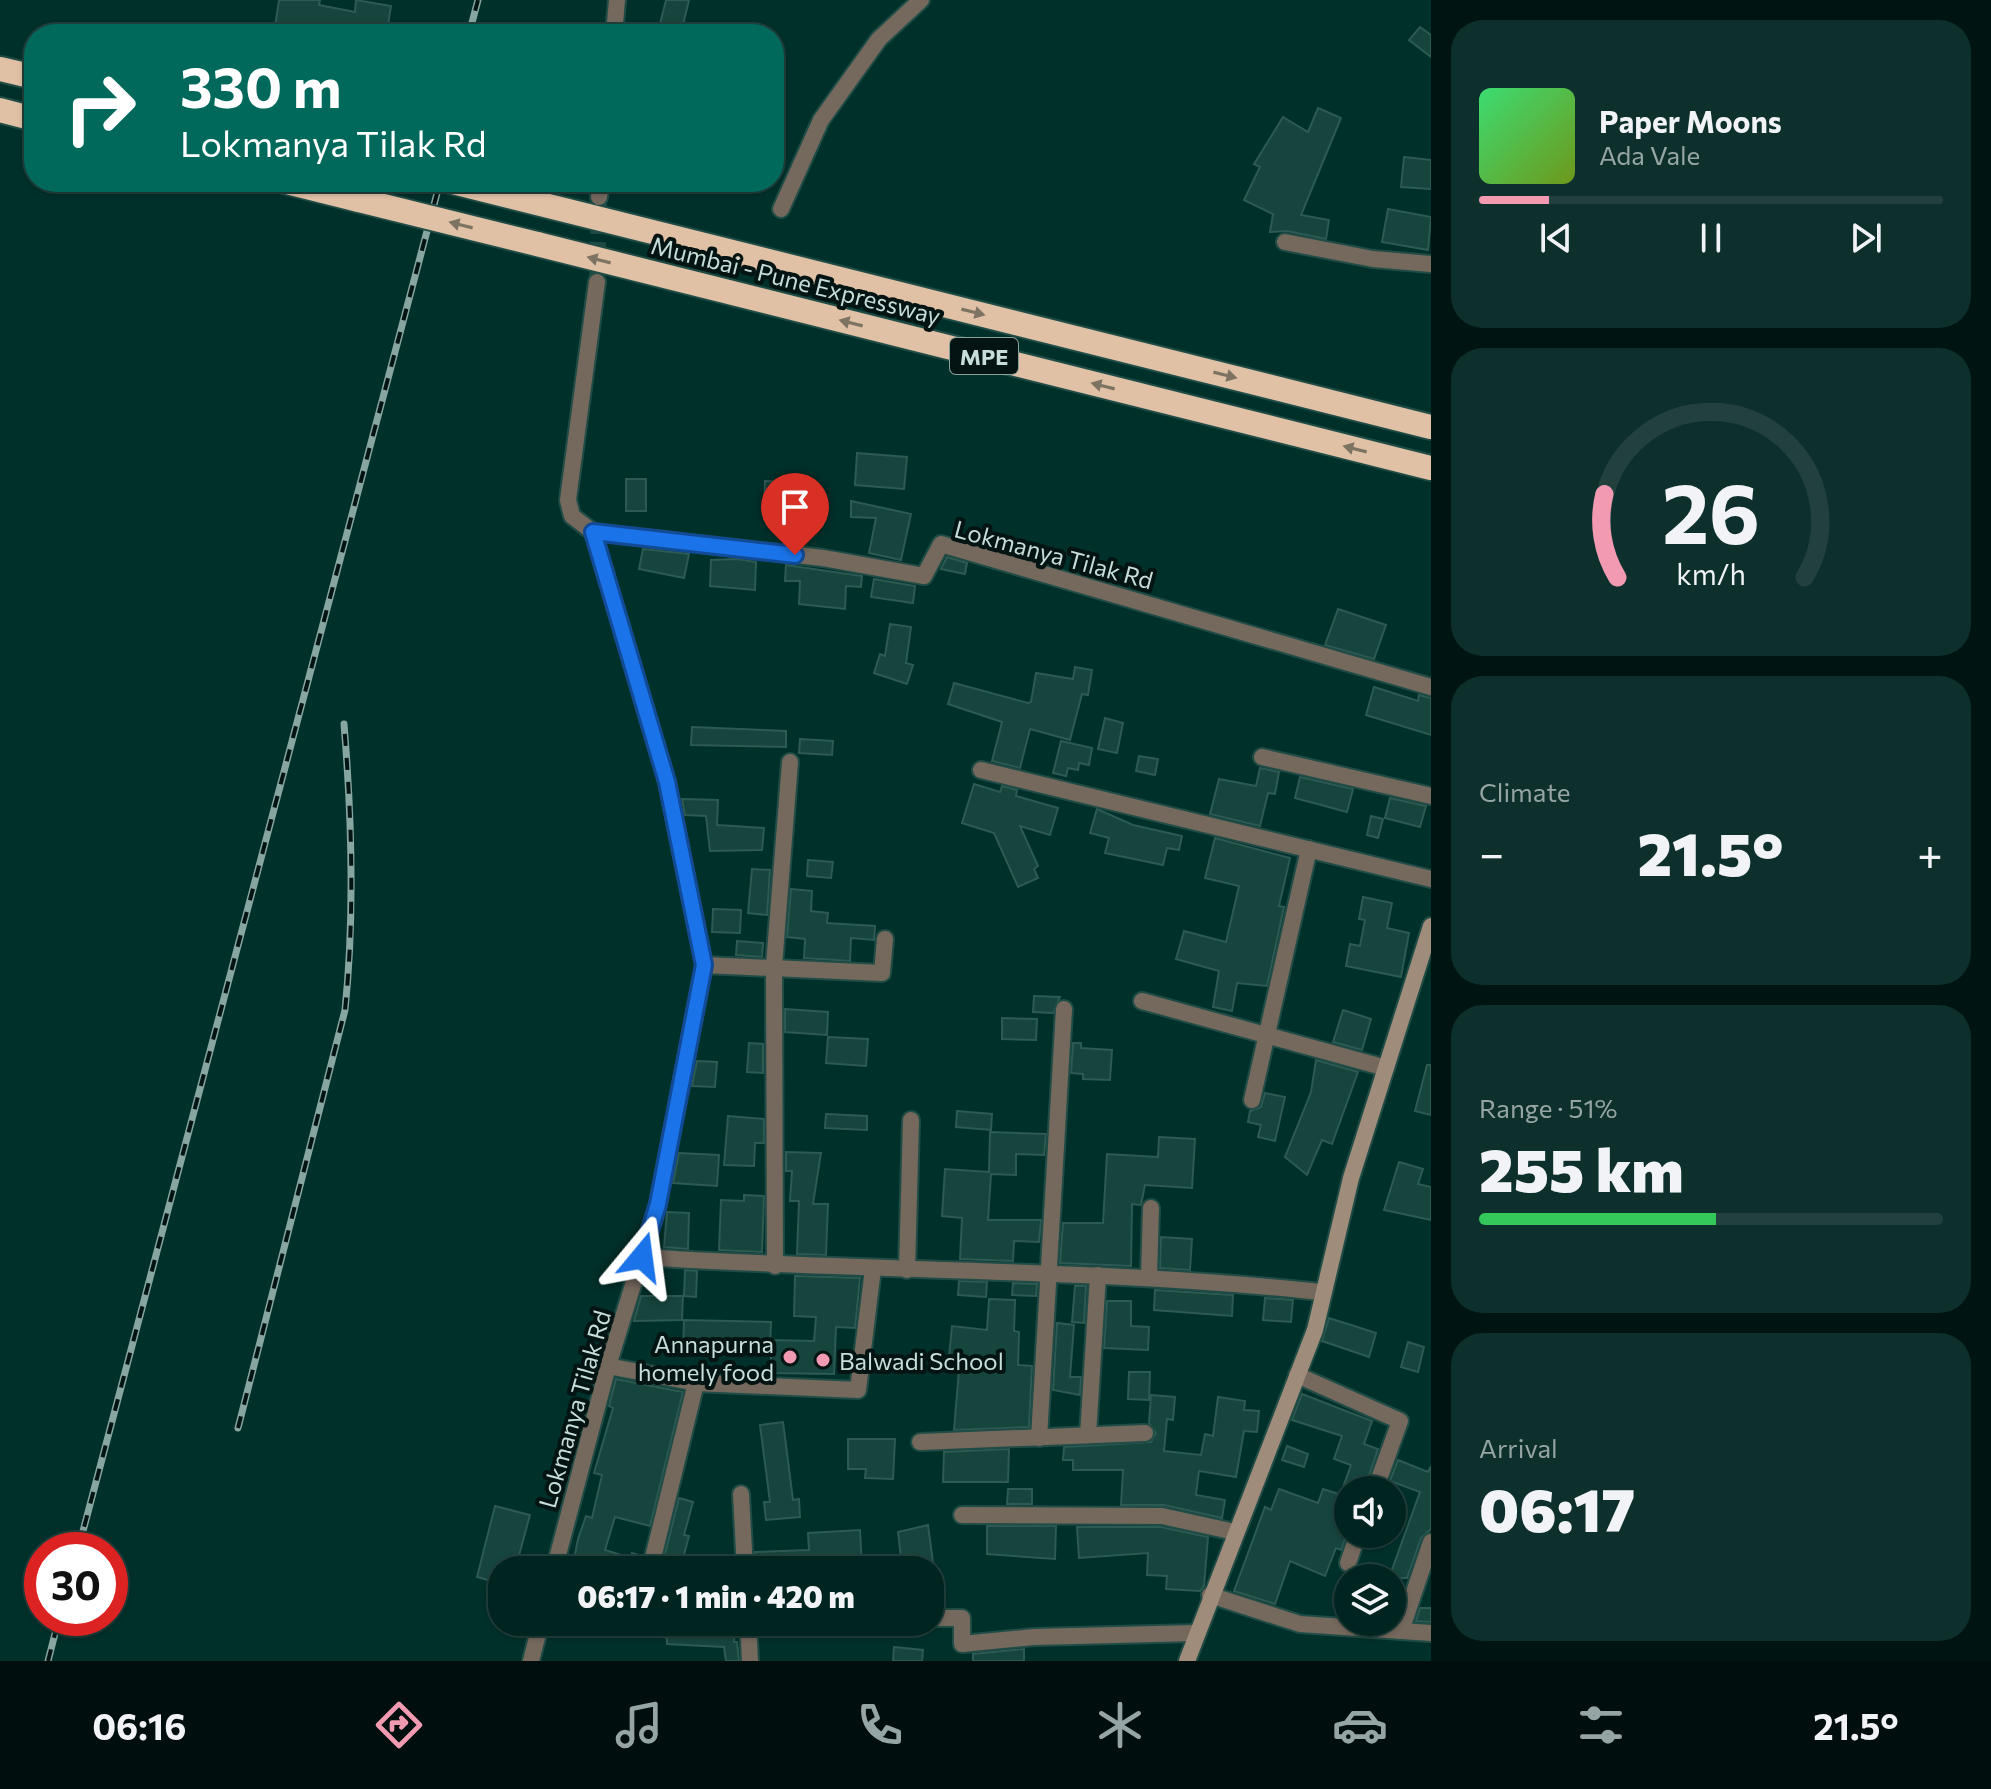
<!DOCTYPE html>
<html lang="en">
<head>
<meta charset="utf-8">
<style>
  :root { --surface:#002420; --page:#0e302d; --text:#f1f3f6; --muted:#95a4a5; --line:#22413e; --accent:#f19ab1 }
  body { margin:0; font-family:Commissioner,sans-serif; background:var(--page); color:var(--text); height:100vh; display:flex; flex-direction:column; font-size:30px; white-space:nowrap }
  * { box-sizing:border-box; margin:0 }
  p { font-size:26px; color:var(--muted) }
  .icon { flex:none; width:44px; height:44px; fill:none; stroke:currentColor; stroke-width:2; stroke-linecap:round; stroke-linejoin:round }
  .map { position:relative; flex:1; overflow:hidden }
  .drawer { display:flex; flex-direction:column; gap:20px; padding:20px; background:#001412; width:560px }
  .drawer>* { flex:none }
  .top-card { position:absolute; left:24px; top:24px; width:760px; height:168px; border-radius:32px; box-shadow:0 2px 6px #0004,0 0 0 2px var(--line); background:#00695c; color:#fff; overflow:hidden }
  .tools { position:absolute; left:1334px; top:1476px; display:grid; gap:16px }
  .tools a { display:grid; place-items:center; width:72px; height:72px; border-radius:50%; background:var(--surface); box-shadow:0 2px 6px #0004,0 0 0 2px var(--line); font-size:40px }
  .speed { position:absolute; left:24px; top:1532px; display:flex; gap:16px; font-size:40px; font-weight:700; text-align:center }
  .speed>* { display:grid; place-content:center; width:104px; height:104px; border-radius:50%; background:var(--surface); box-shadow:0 2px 6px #0004,0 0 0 2px var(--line); line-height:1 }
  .speed .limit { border:12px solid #d22; background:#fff; color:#111 }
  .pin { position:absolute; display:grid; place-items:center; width:68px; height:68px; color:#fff; margin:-82px -34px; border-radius:50% 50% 50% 0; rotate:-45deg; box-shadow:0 0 8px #0007 }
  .pin .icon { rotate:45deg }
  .me { position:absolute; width:88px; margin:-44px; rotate:16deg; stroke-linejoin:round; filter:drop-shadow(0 0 6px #0008) }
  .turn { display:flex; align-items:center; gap:28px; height:168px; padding:0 24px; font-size:36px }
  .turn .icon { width:104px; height:104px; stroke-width:2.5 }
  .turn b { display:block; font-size:56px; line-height:68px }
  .big { font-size:60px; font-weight:800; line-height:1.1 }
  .drawer .tile { flex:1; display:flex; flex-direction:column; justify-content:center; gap:12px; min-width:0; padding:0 28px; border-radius:32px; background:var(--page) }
  .drawer .dial { align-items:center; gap:0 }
  .dial svg { height:208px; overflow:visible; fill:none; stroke:var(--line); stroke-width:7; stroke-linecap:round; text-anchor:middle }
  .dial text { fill:var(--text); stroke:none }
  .song { display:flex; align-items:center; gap:24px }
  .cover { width:96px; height:96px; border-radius:12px; background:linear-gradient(135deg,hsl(140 70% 55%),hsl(80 70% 35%)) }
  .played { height:8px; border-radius:4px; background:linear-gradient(90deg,var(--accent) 15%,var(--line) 15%) }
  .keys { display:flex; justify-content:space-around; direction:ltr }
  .heat { display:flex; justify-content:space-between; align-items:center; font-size:44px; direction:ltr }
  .charge { height:12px; border-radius:6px; background:linear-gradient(90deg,#34c759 51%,var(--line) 0) }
  .trip { position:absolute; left:488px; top:1556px; width:456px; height:80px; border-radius:32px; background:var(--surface); box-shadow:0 2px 6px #0004,0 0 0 2px var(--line); font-weight:800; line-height:80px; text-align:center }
  .tabs { display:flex; height:128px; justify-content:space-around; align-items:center; background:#000e0d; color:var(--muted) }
  .tabs .icon { width:56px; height:56px }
  .tabs .active { color:var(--accent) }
  .tabs b { font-size:36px; color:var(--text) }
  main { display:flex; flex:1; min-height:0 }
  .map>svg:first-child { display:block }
</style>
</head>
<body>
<main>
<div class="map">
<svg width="1431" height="1661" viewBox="0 0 1431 1661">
  <rect width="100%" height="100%" fill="#00302a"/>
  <!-- building -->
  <g fill="#16453e" stroke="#2d5a53" stroke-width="2">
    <path d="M279,0h41l-1,5 36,7 1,-12 35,6 -4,25 -22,-3 -1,6h-90z"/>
    <path d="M666,0h23l-7,29 -22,-5z"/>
    <path d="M1420,27l11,8v22l-22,-17z"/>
    <path d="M1318,108l23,10 -40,97 28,5 -3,19 -39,-8 -17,1 3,-18 -29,-14 16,-33 -6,-3 29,-47 25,15z"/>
    <path d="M1404,157l27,3v29l-30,-2z"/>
    <path d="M1388,209l43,8 -3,33 -46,-8z"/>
    <path d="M857,453l50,4 -3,32 -49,-4z"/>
    <rect x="626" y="479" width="20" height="32"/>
    <path d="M765,481l24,1 -2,27 -23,-1z"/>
    <path d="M851,501l60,13 -10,46 -32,-7 7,-35 -25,-1z"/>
    <path d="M643,549l46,5 -5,24 -45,-9z"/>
    <path d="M947,557l20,6 -2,11 -24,-5z"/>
    <path d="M737,559l19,3 -1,28 -45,-4 1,-26z"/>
    <path d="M786,565l76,11 -1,11 -15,-1 -1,23 -46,-5 1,-23h-15z"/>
    <path d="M874,579l41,7 -2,17 -42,-6z"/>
    <path d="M1338,609l48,16 -12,34 -49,-14z"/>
    <path d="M890,624l21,3 -5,36 7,2 -6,19 -33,-11 6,-19 5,2z"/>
    <path d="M1075,667l17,3 -4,25 -6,-1 -12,46 -40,-11 -10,39 -28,-7 10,-39 -54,-18 6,-21 74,20 3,-1 5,-29 37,6z"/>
    <path d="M1374,687l44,14 1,-6 12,3v37l-65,-20z"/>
    <path d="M1105,718l18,5 -6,30 -19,-4z"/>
    <path d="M692,727l94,4v16l-95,-2z"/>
    <path d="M800,739l33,2 -1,14 -33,-2z"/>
    <path d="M1061,741l31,7 -3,17 -10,-2 -1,7 -10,-2 -2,8 -13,-3z"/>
    <path d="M1139,756l19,3 -3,16 -19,-4z"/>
    <path d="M1260,768l19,4 -4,22 -7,-1 -8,33 -50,-12 9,-35 37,7z"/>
    <path d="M1300,777l53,12 -6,23 -52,-14z"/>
    <path d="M974,784l26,8 2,-6 15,4 -1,6 42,12 -8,27 -30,-9 18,40 -4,3 4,9 -20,9 -24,-54 -32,-10z"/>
    <path d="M1390,798l36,8 -6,21 -35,-9z"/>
    <path d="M682,799l36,1 -1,25 47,3 -2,22 -52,1 -4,-35 -21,-1z"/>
    <path d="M1097,809l36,16 49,11 -3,14 -12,-2 -4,17 -58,-12 4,-15 -19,-5z"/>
    <path d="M1371,816l12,3 -5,19 -11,-3z"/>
    <path d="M1215,838l75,20 -11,48 5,1 -17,79 -30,-3 -5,28 -19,-4 6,-36 -43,-12 8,-28 42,11 13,-56 -34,-8z"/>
    <path d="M808,860l25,2 -2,16 -24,-2z"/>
    <path d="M752,869l18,1 -3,45 -19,-2z"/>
    <path d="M791,889l21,2 -1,20 17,2 -1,10 48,3 -1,14 -23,-2 -1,23 -46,-3 1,-19 -18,-2z"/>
    <path d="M1363,897l29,6 -5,25 22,5 -8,44 -55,-11 4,-22 10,2 5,-26 -6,-1z"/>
    <path d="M713,909l28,1 -1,23 -28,-1z"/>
    <path d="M737,941l26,2 -1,14 -26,-2z"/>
    <path d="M1034,996l26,1 -1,2 -6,14 -20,-1z"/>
    <path d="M785,1009l43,3 -1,23 -42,-3z"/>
    <path d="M1343,1010l28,9 -9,31 -29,-8z"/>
    <path d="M1002,1018l35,1 -1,21 -34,-1z"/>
    <path d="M828,1037l40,2 -2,27 -40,-3z"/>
    <path d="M749,1043l14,1v29l-16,-1z"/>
    <path d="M1073,1043h8v5l31,2 -2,30 -27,-1v-5l-12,-1z"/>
    <path d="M1316,1060l42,12 -26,72 -10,-4 -15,35 -22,-18 26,-65z"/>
    <path d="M697,1061l20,1 -2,25 -23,-1z"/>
    <path d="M1427,1065h4v50l-16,-4z"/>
    <path d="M1265,1093l20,4 -10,44 -17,-4 3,-12 -13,-3 2,-11 11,-4z"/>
    <path d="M957,1111l35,3 -1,16 -35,-3z"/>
    <path d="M826,1114l41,2v14l-42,-2z"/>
    <path d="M728,1116l36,3v24h-9l-1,23 -30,-1z"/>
    <path d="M990,1132l56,2 -2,21 -28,-1v21l-25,-1 -3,46h53l-2,22 -25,-1 -1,20 -53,-2 2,-41 -20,-2 3,-47 44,3z"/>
    <path d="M1159,1137l36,2 -3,49 -47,-3 -4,20 -9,-1 -1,62 -71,-3 3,-40h40l4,-69 51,3z"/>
    <path d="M786,1152l35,1 -8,51h15l-2,51 -29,-1 2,-53h-9l2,-30h-6z"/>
    <path d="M679,1153l40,2 -2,31 -44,-3z"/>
    <path d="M1399,1162l24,7 -5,15 13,3v33l-47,-10z"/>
    <path d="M744,1195l20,1 -2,56 -43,-2 2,-50 23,1z"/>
    <path d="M667,1212l22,1 -1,36 -24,-2z"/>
    <path d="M1161,1237l31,2 -2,31 -30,-2z"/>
    <path d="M685,1270l12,1 -1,26 -12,-1z"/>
    <path d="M795,1276l65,2 -5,50 -19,-1 -2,47 -63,-1v-33l43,1 2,-24 -22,-1z"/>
    <path d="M959,1281l28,1 -1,15 -28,-2z"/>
    <path d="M1013,1283l24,1 -1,12 -24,-1z"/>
    <path d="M1075,1286h11l-2,37 -12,-1z"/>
    <path d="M1155,1290l78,5 -1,21 -78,-6z"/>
    <path d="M641,1296h42l-1,24 -48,1z"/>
    <path d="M1265,1298l28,2 -2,22 -28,-2z"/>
    <path d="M989,1299l26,1 -1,31 5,1 -1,33 14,1 -3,61 -75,3 6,-72 -11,-1 3,-31 35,4z"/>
    <path d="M1107,1301h24v25l18,1 -1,23 -44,-2z"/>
    <path d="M1329,1318l47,15 -7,24 -47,-16z"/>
    <path d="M684,1320l87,2 -1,23 -31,-2 -1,11 -55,-2z"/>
    <path d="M1057,1323l17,2 -4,52h11l-1,18 -27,-5z"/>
    <path d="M1408,1342l16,5 -6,25 -17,-5z"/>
    <path d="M1129,1372h21l-1,28 -21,-1z"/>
    <path d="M616,1379l67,13 -33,134 -35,-9 -10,33 26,8 1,-5 10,3 -3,14h-67l6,-31 8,-23 6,2 10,-43 -8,-2 19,-65 -4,-2z"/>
    <path d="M1302,1394l70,27 -8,23 14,5 -14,41h-22l9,-25 -17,-6 8,-23 -50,-16z"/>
    <path d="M1151,1395l24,2 -2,23 -6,-1 -3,32 37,4 4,-21 8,2 5,-39 27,4 -1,9 15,1 -2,21 -13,-1 -8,46 -37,-6 -3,24 29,5 -3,18 -58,-13h-43l2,-35h-50v-10h-10l1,-13 87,-5 5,-9 -7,-10z"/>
    <path d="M783,1422l10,78 6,-1 1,18 -34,3 -2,-18h6l-10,-77z"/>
    <path d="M848,1439h47l-2,40 -28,-1 1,-9h-18z"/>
    <path d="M1287,1446l21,8 -4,13 -22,-7z"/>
    <path d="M1009,1449l-1,33h-65l1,-30z"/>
    <path d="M1398,1460l30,12 3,-6v63l-10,9 -14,40h-18l31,-86 -30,-11z"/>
    <path d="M1008,1489h24v15h-25z"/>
    <path d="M1279,1489l39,14 5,-14 25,8v33l-7,20 -5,-2 -11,28 -35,-15 -15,43 -41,-13 31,-84 6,3z"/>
    <path d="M679,1498l14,4 -9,33 5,1 -9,34h-19z"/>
    <path d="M495,1506l35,9 -15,55h-13v14l-25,-7z"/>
    <path d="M928,1525l6,45h-17v-6l-15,2 -4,-34z"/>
    <path d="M987,1526h69l-1,33 -68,-5z"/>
    <path d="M1077,1527h84l47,10 -4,49 -4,5 -34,-2 1,-13 -20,-1 1,-22 -69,5z"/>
    <path d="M860,1530l2,38 -106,2 -1,-18 54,-2 -1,-17z"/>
    <path d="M1420,1608h11v14l-15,-1z"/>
    <path d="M618,1622h117l-1,20h3l2,19h-13l-2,-14 -57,-3v-6l-50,-11z"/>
    <path d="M894,1647l29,3 -1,11h-29z"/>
    <path d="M1024,1649v12h-51v-7z"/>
  </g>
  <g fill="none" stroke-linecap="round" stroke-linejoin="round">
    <!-- street-tunnel -->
    <path stroke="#1e4a44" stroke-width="16" stroke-dasharray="16 8" stroke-linecap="butt" d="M597,282l2,-85"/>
    <defs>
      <g id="street">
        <path d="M614,34l3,-34"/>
        <path d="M599,197l2,-15"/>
        <path d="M781,209l40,-89 58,-81 42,-39"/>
        <path d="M1285,242l88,17 58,5"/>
        <path d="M593,532l-21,-16 -4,-16 29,-218"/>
        <path d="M1262,757l169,39"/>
        <path d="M981,770l450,109"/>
        <path d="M704,965l178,8 3,-34"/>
        <path d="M1142,1001l244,67"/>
        <path d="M1252,1100l57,-251"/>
        <path d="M642,1257c226,15 454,11 679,35"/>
        <path d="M775,1266l-1,-300 16,-204"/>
        <path d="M907,1270l4,-150"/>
        <path d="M1149,1276l2,-68"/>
        <path d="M608,1366l88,17 162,7 15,-121"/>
        <path d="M1297,1375l103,46 -25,69"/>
        <path d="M1088,1435l10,-160"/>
        <path d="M1039,1438l25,-429"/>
        <path d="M920,1442l225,-9"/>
        <path d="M741,1494l4,76"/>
        <path d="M962,1515l200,1 73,16"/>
        <path d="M1348,1563l10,-29"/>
        <path d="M554,1570l54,-204 50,-162 46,-239 -37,-183 -74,-250 230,26 101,18 17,-32 490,143"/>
        <path d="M650,1570l46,-187"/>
        <path d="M1210,1595l90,29 131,9"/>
        <path d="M930,1618h32v26l72,-7 162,-4"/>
        <path d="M748,1622l2,39"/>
        <path d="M1401,1631l30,-89"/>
        <path d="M531,1661l10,-39"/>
      </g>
      <path id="secondary" d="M1187,1661l128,-331 36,-152 80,-252"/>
      <g id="highway">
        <path d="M0,69l34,8"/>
        <path d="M0,110l34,9"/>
        <path d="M287,182l72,18"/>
        <path d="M453,182l978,245"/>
        <path d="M537,244l894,224"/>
      </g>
    </defs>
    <!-- street casing -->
    <use href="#street" stroke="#204c46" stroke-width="20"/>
    <!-- secondary casing -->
    <use href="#secondary" stroke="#204c46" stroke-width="20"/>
    <!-- highway casing -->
    <use href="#highway" stroke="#204c46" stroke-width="28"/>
    <!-- street -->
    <use href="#street" stroke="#75685d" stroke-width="16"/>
    <!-- secondary -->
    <use href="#secondary" stroke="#a08c7b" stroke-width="16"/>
    <!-- highway -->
    <use href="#highway" stroke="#e1c1a6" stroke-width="24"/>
    <defs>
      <g id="rail">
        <path d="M469,34l9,-34"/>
        <path d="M238,1428l107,-418c10,-96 7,-190 -1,-286"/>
        <path d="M78,1550l362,-1368"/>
        <path d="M48,1661l11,-43"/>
      </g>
    </defs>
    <!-- rail casing -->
    <use href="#rail" stroke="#87a6a1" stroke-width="7"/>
    <!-- rail -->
    <use href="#rail" stroke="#031412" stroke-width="4" stroke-dasharray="12" stroke-linecap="butt"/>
    <defs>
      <path id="highway-bridge" d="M359,200l178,44"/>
    </defs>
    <!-- highway-bridge casing -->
    <use href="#highway-bridge" stroke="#204c46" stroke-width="28" stroke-linecap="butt"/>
    <!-- highway-bridge -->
    <use href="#highway-bridge" stroke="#e1c1a6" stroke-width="24"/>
  </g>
  <!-- one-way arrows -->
  <defs><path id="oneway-solid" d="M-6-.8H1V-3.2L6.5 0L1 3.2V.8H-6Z" transform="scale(2)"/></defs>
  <g fill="#7d7363">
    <use href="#oneway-solid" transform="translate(461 225) rotate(-166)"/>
    <use href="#oneway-solid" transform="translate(599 260) rotate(-166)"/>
    <use href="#oneway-solid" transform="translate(973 312) rotate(14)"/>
    <use href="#oneway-solid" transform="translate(851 323) rotate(-166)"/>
    <use href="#oneway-solid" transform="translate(1225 375) rotate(14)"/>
    <use href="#oneway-solid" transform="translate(1103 386) rotate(-166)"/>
    <use href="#oneway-solid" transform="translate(1355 449) rotate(-166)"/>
  </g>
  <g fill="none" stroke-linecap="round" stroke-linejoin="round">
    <defs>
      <path id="route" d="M642,1257l16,-53 46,-239 -37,-183 -74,-250 202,23"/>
    </defs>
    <!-- route casing -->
    <use href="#route" stroke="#114b97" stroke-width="20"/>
    <!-- route -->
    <use href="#route" stroke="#1a73e8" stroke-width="14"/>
  </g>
  <!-- markers -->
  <g fill="#f19ab1" stroke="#031412" stroke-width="3">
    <circle cx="790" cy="1357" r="8"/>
    <circle cx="823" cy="1360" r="8"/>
  </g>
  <g text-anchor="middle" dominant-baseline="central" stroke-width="8" stroke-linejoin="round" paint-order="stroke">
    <!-- shield labels -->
    <rect fill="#031412" stroke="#8ca19d" stroke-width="2" x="950" y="338" width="68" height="36" rx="6"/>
    <g font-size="22" font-weight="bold" fill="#c6ddd9">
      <text x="984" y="356">MPE</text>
    </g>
    <!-- street labels -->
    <g font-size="24" fill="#c6ddd9" stroke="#031412">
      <text transform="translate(796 280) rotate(14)">Mumbai - Pune Expressway</text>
      <text transform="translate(1054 554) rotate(15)">Lokmanya Tilak Rd</text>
      <text transform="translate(574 1409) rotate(-74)">Lokmanya Tilak Rd</text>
    </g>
    <!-- poi labels -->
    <g font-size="24" fill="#c6ddd9" stroke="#031412" text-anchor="end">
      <text x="774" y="1343">Annapurna<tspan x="774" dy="28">homely food</tspan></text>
      <text x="839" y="1360" text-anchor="start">Balwadi School</text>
    </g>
  </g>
</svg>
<div class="tools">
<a><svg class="icon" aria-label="sound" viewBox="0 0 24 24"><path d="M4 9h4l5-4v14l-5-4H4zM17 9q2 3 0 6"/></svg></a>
<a><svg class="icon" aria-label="layers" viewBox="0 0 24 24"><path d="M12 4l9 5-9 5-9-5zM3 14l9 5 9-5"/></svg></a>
</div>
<div class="speed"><div class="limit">30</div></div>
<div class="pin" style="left:795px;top:555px;background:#d93025"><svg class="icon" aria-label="arrive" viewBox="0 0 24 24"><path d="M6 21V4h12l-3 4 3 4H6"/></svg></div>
<svg class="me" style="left:642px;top:1257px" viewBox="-20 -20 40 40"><path d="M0-17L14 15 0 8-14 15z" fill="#1a73e8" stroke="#fff" stroke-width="4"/></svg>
<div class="trip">06:17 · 1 min · 420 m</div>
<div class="top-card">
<div class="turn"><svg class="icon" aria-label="right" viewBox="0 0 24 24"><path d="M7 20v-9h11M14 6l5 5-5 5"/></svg><div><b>330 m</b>Lokmanya Tilak Rd</div></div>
</div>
</div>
<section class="drawer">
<div class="tile">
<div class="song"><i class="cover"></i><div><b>Paper Moons</b><p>Ada Vale</p></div></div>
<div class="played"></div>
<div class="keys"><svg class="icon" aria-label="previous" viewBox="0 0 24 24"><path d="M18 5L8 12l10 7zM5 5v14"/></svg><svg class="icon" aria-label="pause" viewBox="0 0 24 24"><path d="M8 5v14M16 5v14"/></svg><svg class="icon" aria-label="next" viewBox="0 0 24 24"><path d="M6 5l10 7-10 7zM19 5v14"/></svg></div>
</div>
<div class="tile dial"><svg viewBox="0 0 100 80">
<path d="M14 69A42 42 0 1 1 86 69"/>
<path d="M14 69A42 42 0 0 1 9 37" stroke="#f19ab1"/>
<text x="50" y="56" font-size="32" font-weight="700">26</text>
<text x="50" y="72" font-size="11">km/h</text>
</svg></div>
<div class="tile"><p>Climate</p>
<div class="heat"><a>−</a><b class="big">21.5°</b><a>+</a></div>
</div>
<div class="tile"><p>Range · 51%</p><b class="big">255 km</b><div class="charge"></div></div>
<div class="tile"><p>Arrival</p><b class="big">06:17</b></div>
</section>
</main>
<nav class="tabs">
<b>06:16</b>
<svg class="icon active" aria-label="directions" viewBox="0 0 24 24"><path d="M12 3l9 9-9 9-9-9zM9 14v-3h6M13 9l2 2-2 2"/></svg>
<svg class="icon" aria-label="music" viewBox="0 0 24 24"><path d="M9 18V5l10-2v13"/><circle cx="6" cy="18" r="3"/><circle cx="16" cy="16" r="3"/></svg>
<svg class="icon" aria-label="phone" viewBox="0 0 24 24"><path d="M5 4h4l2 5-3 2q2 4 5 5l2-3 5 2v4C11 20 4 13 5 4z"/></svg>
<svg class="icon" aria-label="climate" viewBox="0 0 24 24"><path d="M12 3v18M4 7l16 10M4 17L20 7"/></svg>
<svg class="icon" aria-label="car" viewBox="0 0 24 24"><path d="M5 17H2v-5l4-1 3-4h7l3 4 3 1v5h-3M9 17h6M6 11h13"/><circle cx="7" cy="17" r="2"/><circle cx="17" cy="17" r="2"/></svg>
<svg class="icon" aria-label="filters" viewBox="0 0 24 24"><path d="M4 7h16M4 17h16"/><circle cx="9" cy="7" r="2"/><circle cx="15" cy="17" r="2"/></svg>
<b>21.5°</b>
</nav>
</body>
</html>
